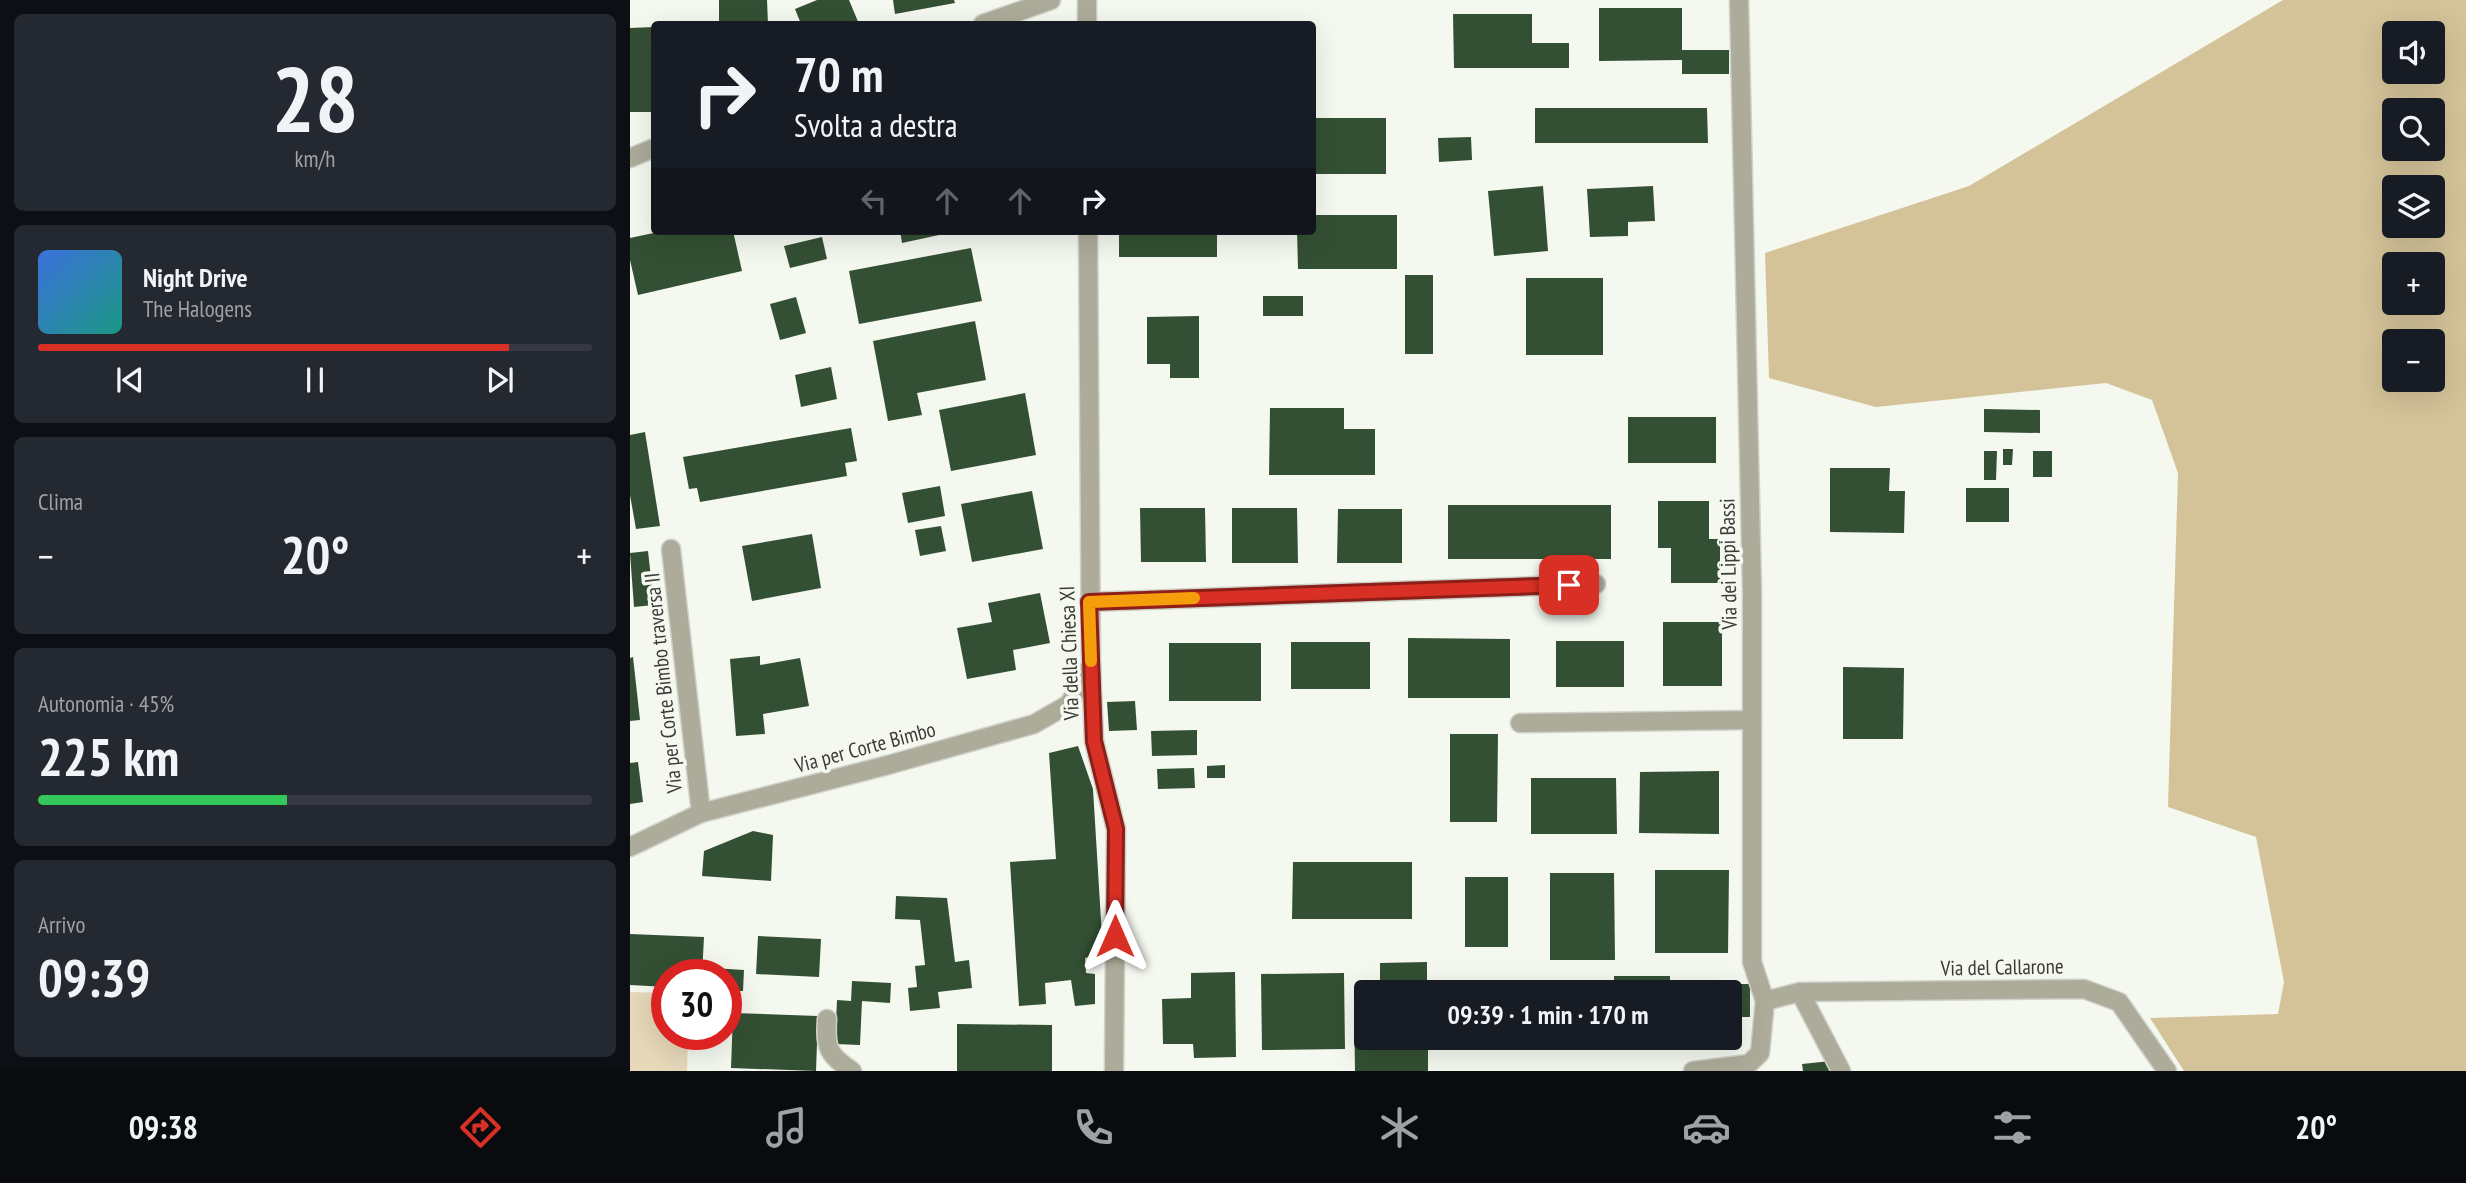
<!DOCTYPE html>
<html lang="it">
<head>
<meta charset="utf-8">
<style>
  :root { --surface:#171b24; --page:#242831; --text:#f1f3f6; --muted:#9ea1a6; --line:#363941; --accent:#d93025 }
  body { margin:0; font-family:"PT Sans Narrow",sans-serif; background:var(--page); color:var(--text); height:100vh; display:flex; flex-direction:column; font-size:26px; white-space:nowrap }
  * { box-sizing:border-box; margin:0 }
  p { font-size:23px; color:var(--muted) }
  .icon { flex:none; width:38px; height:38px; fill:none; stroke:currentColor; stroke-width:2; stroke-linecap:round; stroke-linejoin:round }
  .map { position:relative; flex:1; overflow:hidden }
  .details { display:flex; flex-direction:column; gap:14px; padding:14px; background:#0d0f14; width:630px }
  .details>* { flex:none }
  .banner { position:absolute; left:21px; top:21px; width:665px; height:214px; border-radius:7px; box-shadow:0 7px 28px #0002; background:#171b24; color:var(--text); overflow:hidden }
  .controls { position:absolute; left:1752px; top:21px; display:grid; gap:14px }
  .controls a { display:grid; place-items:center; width:63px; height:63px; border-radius:7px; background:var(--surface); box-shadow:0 7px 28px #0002; font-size:35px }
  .speed { position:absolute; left:21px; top:959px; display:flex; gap:14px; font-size:35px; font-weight:700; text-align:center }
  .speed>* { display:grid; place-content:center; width:91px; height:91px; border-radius:50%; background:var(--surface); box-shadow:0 7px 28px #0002; line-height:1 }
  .speed .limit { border:10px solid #d22; background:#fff; color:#111 }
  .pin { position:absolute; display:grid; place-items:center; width:60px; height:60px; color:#fff; margin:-30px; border-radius:14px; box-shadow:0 4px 10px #0006 }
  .me { position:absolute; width:77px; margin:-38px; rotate:0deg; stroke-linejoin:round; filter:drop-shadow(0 0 5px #0008) }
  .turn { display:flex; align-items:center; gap:24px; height:147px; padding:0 28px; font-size:32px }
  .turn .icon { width:91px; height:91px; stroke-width:2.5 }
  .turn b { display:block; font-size:49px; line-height:60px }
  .lanes { display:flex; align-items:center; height:66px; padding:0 28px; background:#0003; justify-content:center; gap:35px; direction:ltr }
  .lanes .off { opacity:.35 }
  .big { font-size:52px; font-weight:700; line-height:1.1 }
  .details .card { flex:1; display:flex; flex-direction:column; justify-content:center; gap:10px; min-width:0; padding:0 24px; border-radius:10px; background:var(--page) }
  .details .dial { align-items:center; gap:0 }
  .dial b { font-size:91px; line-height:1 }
  .song { display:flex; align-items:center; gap:21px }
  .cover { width:84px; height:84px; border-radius:10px; background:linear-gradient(135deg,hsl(220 70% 55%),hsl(170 70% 35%)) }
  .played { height:7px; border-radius:4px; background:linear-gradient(90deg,var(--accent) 85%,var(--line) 85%) }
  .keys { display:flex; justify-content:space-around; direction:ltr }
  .heat { display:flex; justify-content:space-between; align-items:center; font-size:38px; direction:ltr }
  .charge { height:10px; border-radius:5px; background:linear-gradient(90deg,#34c759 45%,var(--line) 0) }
  .trip { position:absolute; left:724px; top:980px; width:388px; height:70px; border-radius:7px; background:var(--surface); box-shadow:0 7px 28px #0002; font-weight:700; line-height:70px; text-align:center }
  .tab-bar { display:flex; height:112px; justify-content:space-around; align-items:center; background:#090b0e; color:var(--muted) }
  .tab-bar .icon { width:49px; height:49px }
  .tab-bar .current { color:var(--accent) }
  .tab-bar b { font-size:32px; color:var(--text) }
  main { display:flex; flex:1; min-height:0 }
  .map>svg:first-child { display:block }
</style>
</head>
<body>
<main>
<section class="details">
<div class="card dial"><b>28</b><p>km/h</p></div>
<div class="card">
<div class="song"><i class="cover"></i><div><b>Night Drive</b><p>The Halogens</p></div></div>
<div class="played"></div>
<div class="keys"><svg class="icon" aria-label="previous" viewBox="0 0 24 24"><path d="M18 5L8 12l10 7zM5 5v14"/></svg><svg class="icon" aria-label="pause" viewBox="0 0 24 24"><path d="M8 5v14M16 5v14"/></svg><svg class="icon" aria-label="next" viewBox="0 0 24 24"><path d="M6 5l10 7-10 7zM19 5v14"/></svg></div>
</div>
<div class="card"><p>Clima</p>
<div class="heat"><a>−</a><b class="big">20°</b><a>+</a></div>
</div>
<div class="card"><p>Autonomia · 45%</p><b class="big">225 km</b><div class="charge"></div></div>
<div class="card"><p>Arrivo</p><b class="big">09:39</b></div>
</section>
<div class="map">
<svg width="1836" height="1071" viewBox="0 0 1836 1071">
  <rect width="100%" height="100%" fill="#f4f8ef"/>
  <!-- green -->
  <path fill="#e6d8b9" d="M0,992l37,1v41h21l-1,37h-57z"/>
  <!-- forest -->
  <path fill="#d4c399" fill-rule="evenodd" d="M1653,0h183v1071h-282l-34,-53 128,-4 6,-32 -28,-145 -88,-30 10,-334 -26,-73 -46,-17 -230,24 -107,-29 -4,-125 204,-67zM1764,33h38v39h-38zM1764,110h38v39h-38zM1764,187h38v39h-38zM1764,264h38v39h-38zM1764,341h38v39h-38z"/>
  <!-- building -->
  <g fill="#345034">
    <path d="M89,0h48l1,24h-49z"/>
    <path d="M187,0h32l10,24h-58l-6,-15z"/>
    <path d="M263,0h61l1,3 -60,11z"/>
    <path d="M969,8h83v42h47v24h-47v-14l-83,1z"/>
    <path d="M823,14h79v29h37v25h-115z"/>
    <path d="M24,27v85h-24v-84z"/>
    <path d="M905,108h172l1,35h-173z"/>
    <rect x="682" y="118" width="74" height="56"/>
    <path d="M841,137l1,23 -33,2 -1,-24z"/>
    <path d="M913,186l5,65 -54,5 -6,-65z"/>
    <path d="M1023,186l2,35 -27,1v14l-38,1 -3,-48z"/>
    <path d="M682,215h85v54h-99l-1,-38h15z"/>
    <path d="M33,231h70l9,40 -104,24 -8,-35v-22z"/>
    <path d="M270,231h53v1l-51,11z"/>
    <rect x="489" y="231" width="98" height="26"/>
    <path d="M192,237l5,22 -37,9 -6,-22z"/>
    <path d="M341,248l11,53 -123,23 -10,-53z"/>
    <rect x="775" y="275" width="28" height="79"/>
    <rect x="896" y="278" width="77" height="77"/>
    <rect x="633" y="296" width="40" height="20"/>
    <path d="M166,297l10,36 -26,7 -10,-36z"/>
    <path d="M569,316v62h-29v-14h-23v-47z"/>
    <path d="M345,321l11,59 -69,13 5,22 -34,6 -15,-80z"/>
    <path d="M201,367l6,32 -36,8 -6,-32z"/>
    <path d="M395,393l11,62 -85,16 -12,-61z"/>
    <path d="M640,408h74v21h31v46h-106z"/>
    <path d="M1354,409l56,1v23l-56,-1z"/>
    <rect x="998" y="417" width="88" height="46"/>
    <path d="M221,428l6,33 -12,2 2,13 -147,26 -3,-14 -8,1 -6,-32z"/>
    <path d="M15,432l15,94 -24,3 -6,-34v-60z"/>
    <path d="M1373,449h10l-1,16h-9z"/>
    <path d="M1354,451h13l-1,29h-12z"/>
    <rect x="1403" y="451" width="19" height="26"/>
    <path d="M1200,468h60l-1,23h16l-1,42 -74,-1z"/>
    <path d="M310,486l5,30 -37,7 -6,-30z"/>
    <rect x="1336" y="488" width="43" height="34"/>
    <path d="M402,491l11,58 -71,13 -11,-58z"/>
    <path d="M1028,501h51v38h11v44h-49v-35h-13z"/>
    <rect x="818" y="505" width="163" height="54"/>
    <path d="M510,508h65l1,54h-65z"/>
    <path d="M602,508h65l1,55h-66z"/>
    <path d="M708,509h64v54h-65z"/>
    <path d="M311,526l5,25 -26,5 -5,-26z"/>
    <path d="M182,534l9,54 -69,13 -10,-55z"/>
    <path d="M18,551l6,54 -20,2 -4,-54z"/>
    <path d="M410,593l10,50 -37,7 3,20 -49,9 -10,-51 35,-6 -4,-19z"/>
    <rect x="1033" y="622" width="59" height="64"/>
    <path d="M778,638l102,1v59h-102z"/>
    <rect x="926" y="641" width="68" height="46"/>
    <rect x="661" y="642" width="79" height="47"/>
    <rect x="539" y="643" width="92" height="58"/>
    <path d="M130,656v9l40,-7 9,48 -46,8 2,20 -29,2 -6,-77z"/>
    <path d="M3,657l7,63 -10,1v-63z"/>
    <path d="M1213,667l61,1 -1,71h-60z"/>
    <path d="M505,701l2,29 -28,1 -2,-29z"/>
    <path d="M567,730v25l-45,1 -1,-25z"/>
    <path d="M820,734h48l-1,88h-47z"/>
    <path d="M448,746l15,43 10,164 -18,5 1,15 9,1v30l-20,2 -4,-26 -26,3 1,21 -27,2 -9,-144 46,-3 -7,-106z"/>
    <path d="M8,762l5,40 -13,2v-41z"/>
    <path d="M595,765v13h-18v-12z"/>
    <path d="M564,768l1,20 -37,1 -1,-20z"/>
    <path d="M1089,771v63l-80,-1 1,-61z"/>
    <path d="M901,778h85l1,56h-86z"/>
    <path d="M123,831l20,4 -2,46 -69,-5 2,-25z"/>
    <path d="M663,862h119v57h-120z"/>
    <path d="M1025,870h74l-1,83h-73z"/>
    <path d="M920,873h64l1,87h-65z"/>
    <rect x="835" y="877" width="43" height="70"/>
    <path d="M266,896l51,2 8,64 14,-2 3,28 -34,4 2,16 -30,3 -2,-23 9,-1 -2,-21 10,-1 -5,-45 -25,-1z"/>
    <path d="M0,934l74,3 -2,38h-35v12l-37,-2z"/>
    <path d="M128,936l63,3 -2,38 -63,-3z"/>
    <path d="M797,962v30h-47v-29z"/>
    <path d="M82,968l32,2 -1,21h-17v-16h-14z"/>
    <path d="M605,972l1,85 -42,1 -1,-14h-30l-1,-45 29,-1v-25z"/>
    <path d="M714,973l1,76 -83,1 -1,-76z"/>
    <rect x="984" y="976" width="56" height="16"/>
    <path d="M222,981l39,2 -1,20 -28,-2 -2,44 -25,-1 2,-44 14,1z"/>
    <path d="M1076,984h44v33h-19v-25h-25z"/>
    <path d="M724,997h13v41h61v33h-73z"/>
    <path d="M103,1013l85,3 -2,55 -85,-3z"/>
    <path d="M327,1024l95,1v46h-95z"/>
    <path d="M1201,1061l1,10h-29l-1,-7z"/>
  </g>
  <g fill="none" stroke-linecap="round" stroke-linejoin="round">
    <defs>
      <g id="minor">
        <path d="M457,0v24"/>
        <path d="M353,24l68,-24"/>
        <path d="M0,158l24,-10"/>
        <path d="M458,231l3,434 3,76 22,88 -2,242"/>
        <path d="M41,549l30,264"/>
        <path d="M459,602l507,-18"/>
        <path d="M890,723l232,-3"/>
        <path d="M0,847l71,-34 187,-48 146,-41 35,-20 22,-39"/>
        <path d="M1170,992l284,-3 35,13 48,69"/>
        <path d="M1135,1001l35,-9 41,79"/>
        <path d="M197,1019c-2,29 1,36 25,52"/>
        <path d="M1063,1071l56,-7 11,-11 5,-52 -13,-39v-371l-13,-591"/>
      </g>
    </defs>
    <!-- minor casing -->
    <use href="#minor" stroke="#cfd2cb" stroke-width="21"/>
    <!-- minor -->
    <use href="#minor" stroke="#adac9a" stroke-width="18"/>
  </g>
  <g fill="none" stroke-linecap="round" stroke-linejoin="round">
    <defs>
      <path id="route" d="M485,936l1,-107 -22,-88 -5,-139 480,-17"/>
    </defs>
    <!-- route casing -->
    <use href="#route" stroke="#8d1f18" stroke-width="18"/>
    <!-- route -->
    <use href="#route" stroke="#d93025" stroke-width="12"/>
    <!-- slow -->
    <path stroke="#f59e0b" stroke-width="12" d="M461,661l-2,-59 105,-4"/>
  </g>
  <g text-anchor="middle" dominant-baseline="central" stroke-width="7" stroke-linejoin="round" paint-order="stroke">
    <!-- street labels -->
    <g font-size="21" fill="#3b3c39" stroke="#f4f8ef">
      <text transform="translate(1098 564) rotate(-91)">Via dei Lippi Bassi</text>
      <text transform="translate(439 653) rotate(-92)">Via della Chiesa XI</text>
      <text transform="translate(33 683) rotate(-96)">Via per Corte Bimbo traversa II</text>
      <text transform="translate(235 747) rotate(-15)">Via per Corte Bimbo</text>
      <text transform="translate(1372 967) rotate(-1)">Via del Callarone</text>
    </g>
  </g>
</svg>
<div class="controls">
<a><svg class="icon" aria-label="sound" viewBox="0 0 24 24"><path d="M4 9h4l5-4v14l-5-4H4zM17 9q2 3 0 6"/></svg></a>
<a><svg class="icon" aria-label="search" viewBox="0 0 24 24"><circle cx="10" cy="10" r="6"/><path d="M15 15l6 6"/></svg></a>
<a><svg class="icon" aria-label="layers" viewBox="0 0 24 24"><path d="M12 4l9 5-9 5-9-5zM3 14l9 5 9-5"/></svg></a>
<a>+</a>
<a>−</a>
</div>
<div class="speed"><div class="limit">30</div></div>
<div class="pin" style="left:939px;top:585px;background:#d93025"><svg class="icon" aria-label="arrive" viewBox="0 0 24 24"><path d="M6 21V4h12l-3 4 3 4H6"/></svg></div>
<svg class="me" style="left:485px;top:936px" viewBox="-20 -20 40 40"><path d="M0-17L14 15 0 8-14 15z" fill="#d93025" stroke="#fff" stroke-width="4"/></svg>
<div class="trip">09:39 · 1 min · 170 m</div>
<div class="banner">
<div class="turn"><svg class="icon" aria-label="right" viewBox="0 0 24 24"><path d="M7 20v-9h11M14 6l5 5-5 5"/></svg><div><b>70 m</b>Svolta a destra</div></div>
<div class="lanes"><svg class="icon off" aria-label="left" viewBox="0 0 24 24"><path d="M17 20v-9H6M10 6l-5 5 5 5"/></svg><svg class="icon off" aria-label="ahead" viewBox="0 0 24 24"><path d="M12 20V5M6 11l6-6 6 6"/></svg><svg class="icon off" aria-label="ahead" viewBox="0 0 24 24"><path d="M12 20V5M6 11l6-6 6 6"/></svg><svg class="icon" aria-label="right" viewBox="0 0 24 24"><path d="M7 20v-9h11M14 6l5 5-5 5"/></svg></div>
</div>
</div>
</main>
<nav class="tab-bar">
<b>09:38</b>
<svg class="icon current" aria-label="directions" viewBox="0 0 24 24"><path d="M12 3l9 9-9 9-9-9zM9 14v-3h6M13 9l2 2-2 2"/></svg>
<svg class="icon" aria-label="music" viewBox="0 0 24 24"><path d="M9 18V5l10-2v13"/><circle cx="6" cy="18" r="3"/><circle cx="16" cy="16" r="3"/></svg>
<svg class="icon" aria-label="phone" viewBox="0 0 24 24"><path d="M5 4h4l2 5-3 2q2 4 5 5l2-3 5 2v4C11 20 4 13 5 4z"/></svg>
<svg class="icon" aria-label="climate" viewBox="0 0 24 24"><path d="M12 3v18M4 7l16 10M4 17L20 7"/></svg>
<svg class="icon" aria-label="car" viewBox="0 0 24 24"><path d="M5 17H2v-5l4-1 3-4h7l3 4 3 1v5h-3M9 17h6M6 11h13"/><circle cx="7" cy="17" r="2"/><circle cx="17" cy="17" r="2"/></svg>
<svg class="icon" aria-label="filters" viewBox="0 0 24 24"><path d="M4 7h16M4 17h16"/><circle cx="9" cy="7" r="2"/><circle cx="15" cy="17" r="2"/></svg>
<b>20°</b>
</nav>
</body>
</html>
